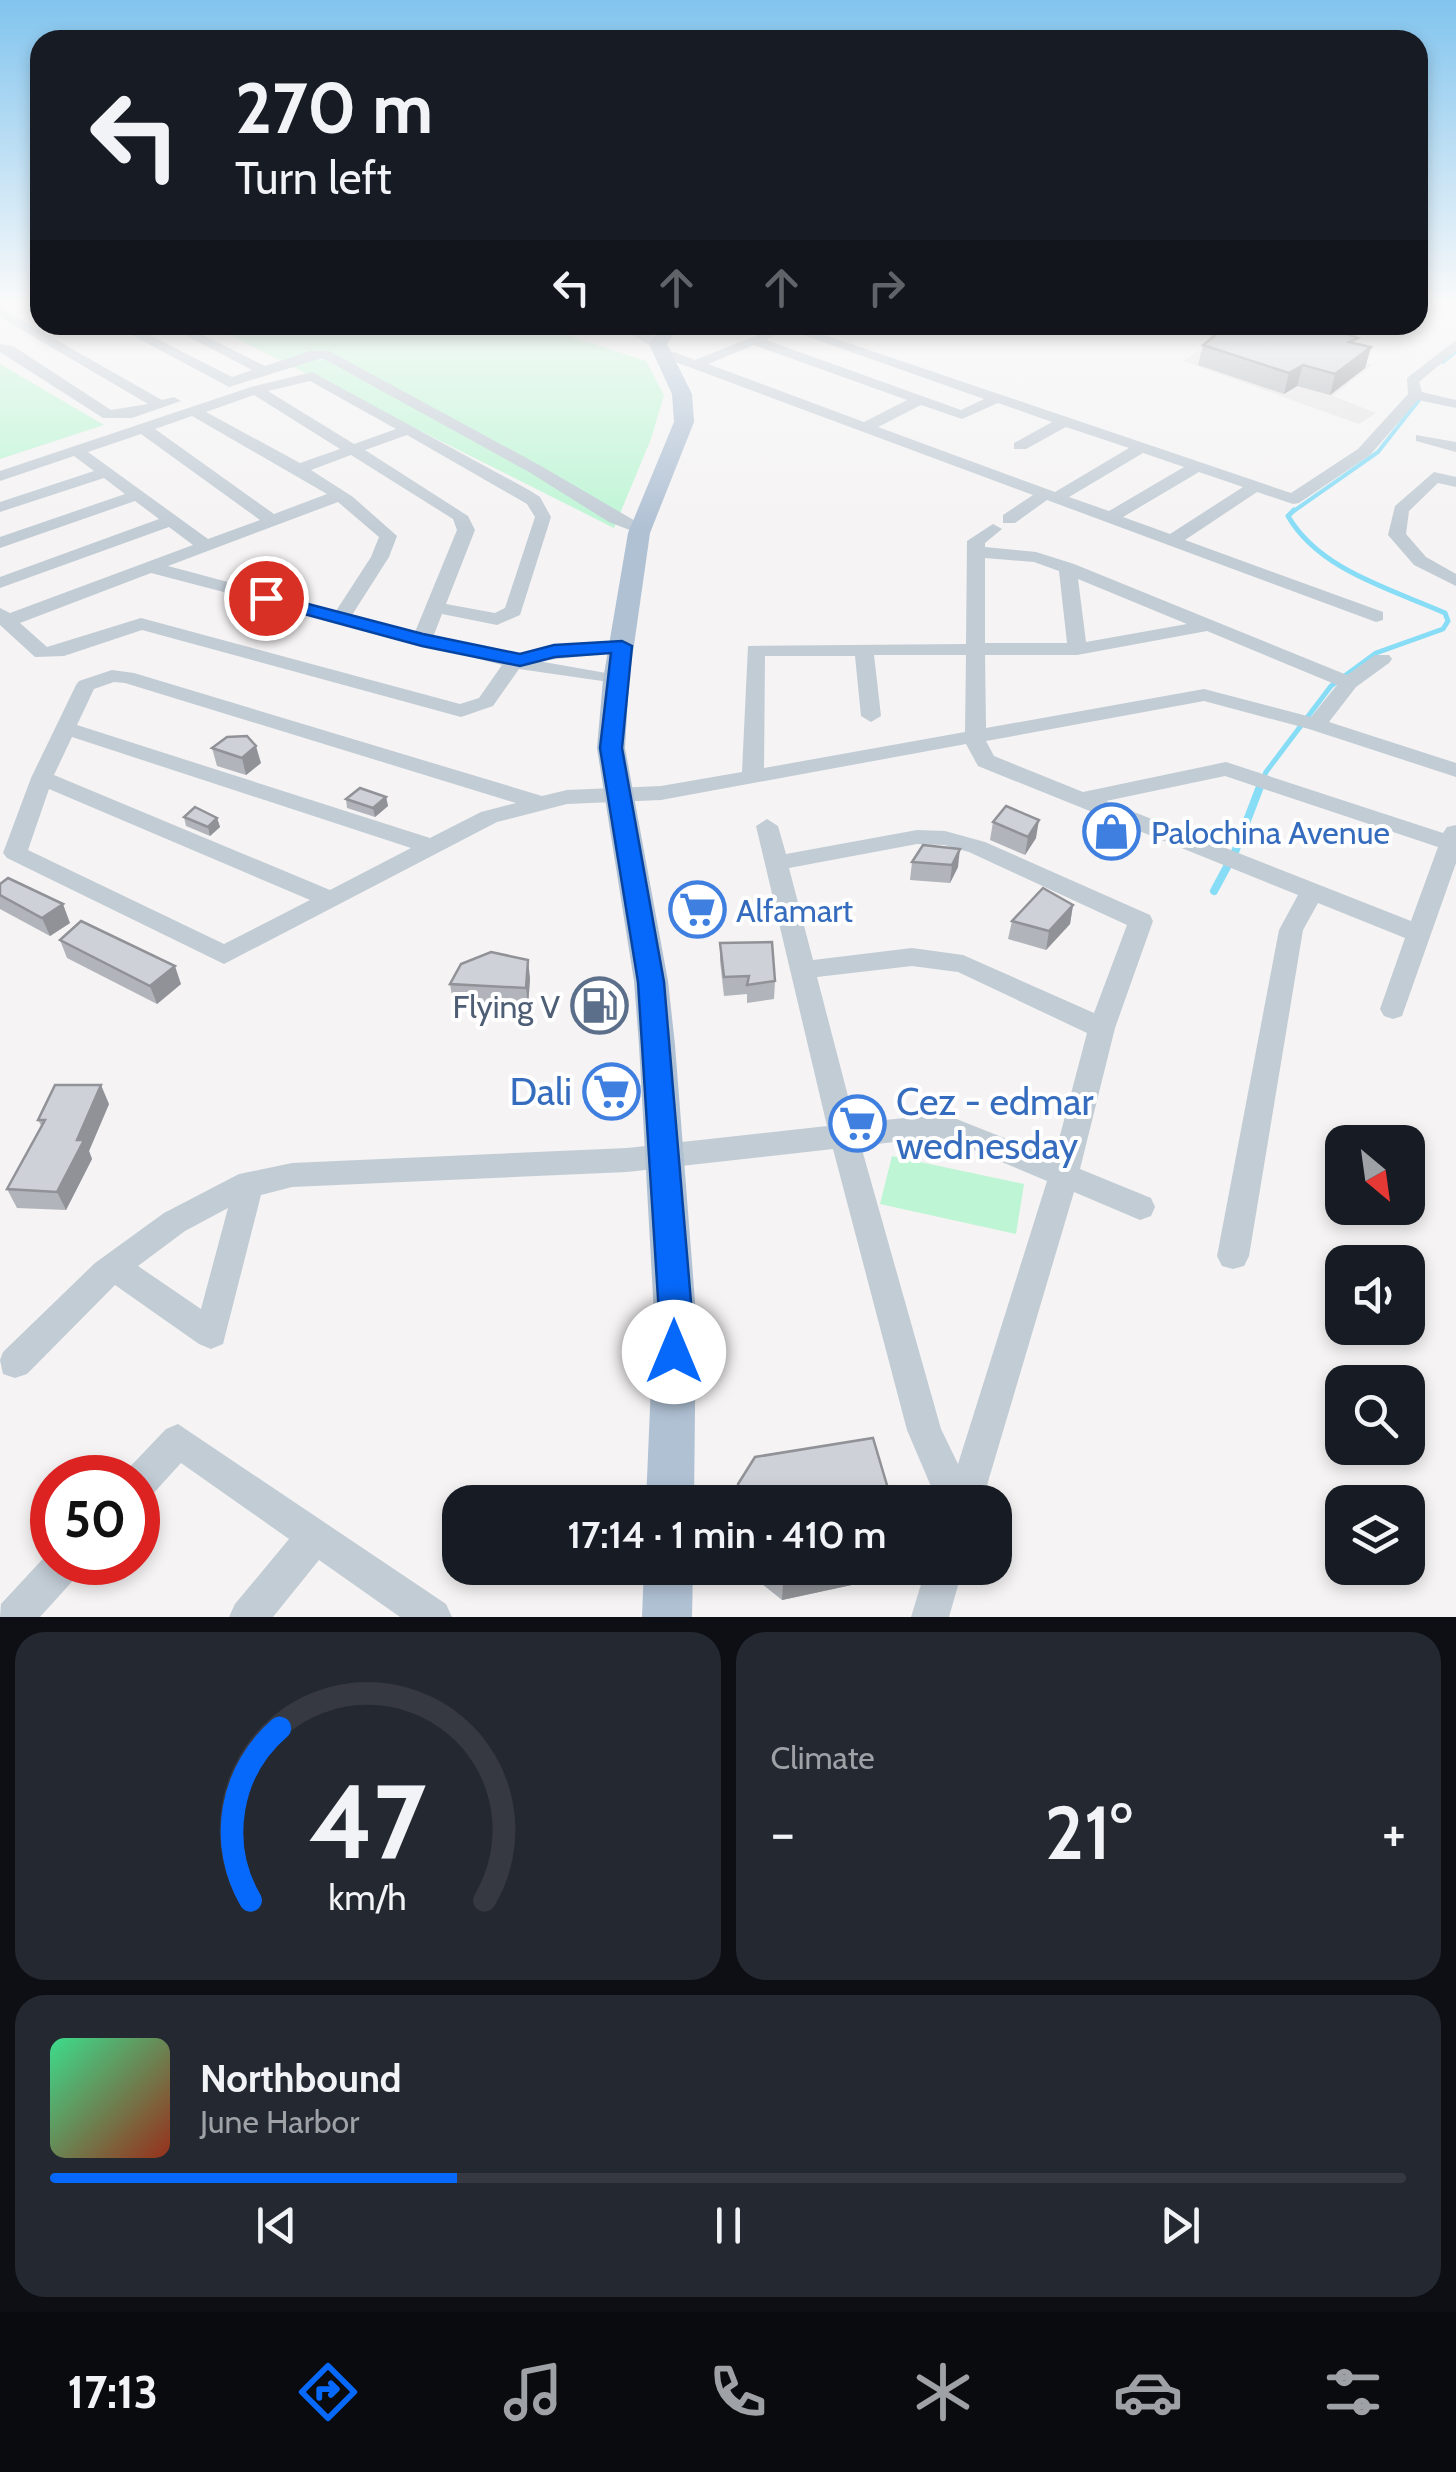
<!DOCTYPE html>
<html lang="en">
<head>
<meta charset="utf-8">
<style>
  :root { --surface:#171b24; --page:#242831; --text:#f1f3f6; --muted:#9ea1a6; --line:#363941; --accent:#0769fb }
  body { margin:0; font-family:Cabin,sans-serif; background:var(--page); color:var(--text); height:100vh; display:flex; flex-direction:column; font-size:38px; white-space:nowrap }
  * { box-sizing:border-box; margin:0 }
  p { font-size:32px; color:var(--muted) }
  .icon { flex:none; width:55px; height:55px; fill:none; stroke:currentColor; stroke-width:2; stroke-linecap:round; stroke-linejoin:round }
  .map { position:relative; height:1617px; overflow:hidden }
  .drawer { display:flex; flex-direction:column; gap:15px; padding:15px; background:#0d0f14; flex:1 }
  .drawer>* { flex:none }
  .top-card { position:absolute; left:30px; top:30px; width:1398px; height:305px; border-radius:30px; box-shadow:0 5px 15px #0003; background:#171b24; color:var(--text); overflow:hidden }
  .needle { width:65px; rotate:151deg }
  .fabs { position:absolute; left:1325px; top:1125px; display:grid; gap:20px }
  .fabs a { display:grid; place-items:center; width:100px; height:100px; border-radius:20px; background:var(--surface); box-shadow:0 5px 15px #0003; font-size:50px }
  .speed { position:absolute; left:30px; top:1455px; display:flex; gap:20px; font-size:50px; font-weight:700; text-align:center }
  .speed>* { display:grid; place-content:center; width:130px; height:130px; border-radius:50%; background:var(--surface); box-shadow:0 5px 15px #0003; line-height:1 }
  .speed .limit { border:15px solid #d22; background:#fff; color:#111 }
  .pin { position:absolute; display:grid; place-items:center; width:85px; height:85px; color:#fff; margin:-42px; border:5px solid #fff; border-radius:50%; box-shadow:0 2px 10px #0007 }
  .me { position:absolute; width:110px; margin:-55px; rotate:0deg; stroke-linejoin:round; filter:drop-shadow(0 0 8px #0008) }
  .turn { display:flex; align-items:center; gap:35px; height:210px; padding:0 40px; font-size:45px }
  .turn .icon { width:130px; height:130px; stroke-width:2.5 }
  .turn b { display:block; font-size:70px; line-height:85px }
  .lanes { display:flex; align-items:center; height:95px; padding:0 40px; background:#0003; justify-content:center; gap:50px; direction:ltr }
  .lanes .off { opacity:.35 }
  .big { font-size:75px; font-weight:600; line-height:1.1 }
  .drawer .card { flex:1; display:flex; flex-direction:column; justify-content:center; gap:15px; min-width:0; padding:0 35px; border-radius:30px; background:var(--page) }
  .drawer .dial { align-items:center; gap:0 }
  .dial svg { height:260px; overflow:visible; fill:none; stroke:var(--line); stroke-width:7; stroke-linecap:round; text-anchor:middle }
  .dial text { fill:var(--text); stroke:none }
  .song { display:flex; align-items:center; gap:30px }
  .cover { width:120px; height:120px; border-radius:15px; background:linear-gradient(135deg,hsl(150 70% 55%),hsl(10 70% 35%)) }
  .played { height:10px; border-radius:5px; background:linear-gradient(90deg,var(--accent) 30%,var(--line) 30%) }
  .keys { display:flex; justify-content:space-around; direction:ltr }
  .heat { display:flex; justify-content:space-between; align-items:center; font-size:55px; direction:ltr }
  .drawer .tiles { flex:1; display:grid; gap:15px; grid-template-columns:1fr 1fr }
  .card:last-child { grid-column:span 2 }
  .trip { position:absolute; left:442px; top:1485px; width:570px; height:100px; border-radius:30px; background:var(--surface); box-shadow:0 5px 15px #0003; font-weight:600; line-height:100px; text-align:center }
  .menu { display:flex; height:160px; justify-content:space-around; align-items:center; background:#090b0e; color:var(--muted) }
  .menu .icon { width:70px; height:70px }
  .menu .active { color:var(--accent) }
  .menu b { font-size:45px; color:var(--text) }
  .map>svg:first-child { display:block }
</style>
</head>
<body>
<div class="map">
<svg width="1456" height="1617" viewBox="0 0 1456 1617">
  <rect width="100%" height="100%" fill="#f5f3f3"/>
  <!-- education -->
  <path fill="#e6e4e4" d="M1238,325h48l86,40 -39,31 43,17 -17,11 -176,-63z"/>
  <!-- green -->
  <g fill="#bef5d5">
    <path d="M209,325h328l109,36 18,34 -13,44 -37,89z"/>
    <path d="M0,364l104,61 -104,34z"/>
    <path d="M892,1156l132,28 -8,50 -136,-30z"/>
  </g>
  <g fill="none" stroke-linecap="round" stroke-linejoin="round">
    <!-- stream-far2 -->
    <g stroke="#87dcf6" stroke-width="4">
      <path d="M1443,362l12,-10"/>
      <path d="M1291,513l87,-61 41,-52"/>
    </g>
    <!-- stream-far1 -->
    <path stroke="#87dcf6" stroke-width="5" d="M1260,787l6,-15 65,-86 45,-33 67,-24 5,-8 -3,-8c-54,-24 -126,-43 -157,-97l6,-6"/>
    <!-- stream -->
    <path stroke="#87dcf6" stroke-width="8" d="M1214,891l21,-39 26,-68"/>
    <!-- minor -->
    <g fill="#c2ccd5" fill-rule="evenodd">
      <path d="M0,308l162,92 12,-3 7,4 -49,17h-29l-103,-66v-8l13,2 98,64 37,-6 -148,-87z"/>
      <path d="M113,325h17l102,52 20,-7 -86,-45h17l82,41 45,-15h19l212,115 108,63 -9,5 -31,-12 -80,-50 -207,-114 -93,29z"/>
      <path d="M612,325h17l34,16 -2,6 34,13 73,-29 7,4 -9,5 195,70 23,-11 -209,-74h20l496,168 67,-44 50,-55 -1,-16 49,-38v11l-37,31 3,10 34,8v8l-38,-8 -48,55 -71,48 -6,1 -36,-12 -72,48 198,72v8l-7,2 -329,-122 -32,23h-12v-8l30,-20 -379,-141 2,-6zM754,345l153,55 -43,22 -156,-58zM998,403l54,19 -38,21v6h12l40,-22 63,21 -74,44 -177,-65 43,-22 41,14zM1143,453l41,14 -75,44 -40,-14zM1199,472l44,15 -73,47 -47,-17z"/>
      <path d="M1090,325h62l-30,9z"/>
      <path d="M312,372l217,118 11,7 11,20 -31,98 -23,10 -55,-11 -9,23 76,18 45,-10 75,-3 3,4 -10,6 -84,9 85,15 3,4 -3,4 -104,-15 -26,37 -32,11 -319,-87 -78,26 -29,1 -35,-32v-17l10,5 183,-68 -24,-18 -169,61v-11l159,-58 -24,-18 -135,47v-11l125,-43 -21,-16 -104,34v-10l94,-31 -20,-15 -74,25v-10l251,-84zM310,381l86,48 -42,15 -86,-53zM254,395l86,54 -40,14 -94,-51zM192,416l135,78 -53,20 -119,-85zM141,434l119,86 -52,19 -120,-87zM407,435l120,69 8,13 -30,91 -10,5 -49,-9 29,-74 -7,-14 -103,-66zM351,455l102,64 4,11 -42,102 -63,-17 37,-58 8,-21 -44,-39 -42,-27zM338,502l41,35 -8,20 -35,54 -168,-45zM151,573l351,92 -23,33 -19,6 -319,-86 -94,29 -27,-24z"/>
      <path d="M1416,435l40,7v10l-40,-11z"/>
      <path d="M1434,472l22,5v10l-18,-4 -29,28 -3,23 20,23 30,17v12l-42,-21 -26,-30 7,-29z"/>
      <path d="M993,524l9,5 -17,14v4l51,5 38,12 273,111 28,-20h14l3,4 -3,4 -33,24 -27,35 127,41v14l-147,-48 -105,-28 -218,40 8,15 89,36 143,-30 217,71 4,-6 9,-2v38l-54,153 -9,3 -9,-3 -4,-7 25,-71 -87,-35 -15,27 -54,326 -5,10 -11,3 -11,-3 -5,-10 62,-326 19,-35 -320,-129 -12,-22 -305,56 -94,4 -70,18 -273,142 -217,-106 -4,-5 28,-75 45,-93 3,-4 33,-11 22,3 408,123 25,-6 94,-4 81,-14 6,-126 218,-2 1,-103zM985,558l49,4 25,9 8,72h-82zM1078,579l109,45 -101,18zM1207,631l130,54 -26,32 -107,-28 -218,39 -1,-73h92zM874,655h92l-1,77 -201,36 1,-112h90l6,60 10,6 10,-6zM114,682l11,1 391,120 -35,9 -51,26 -353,-113 17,-36zM72,737l339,111 -81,42 -276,-115zM1225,776l213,71 -27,74 -305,-120zM49,789l261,111 -86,44 -196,-94z"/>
      <path d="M767,819l11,7 8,28 131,-24 28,1 40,11 165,73 3,6 -38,107 -35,141 71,29 4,9 -4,9 -11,4 -66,-28 -92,310h-39l-13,-18 -23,-54 -74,-281 -206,23 -335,15 -31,8 -38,149 -12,5 -12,-5 -84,-59 -88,89 -12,4 -12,-4 -3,-14 3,-8 92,-89 69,-50 75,-39 53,-11 335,-15 200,-22 -71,-300zM917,844l27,1 25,7 158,73 -33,88 -131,-58 -51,-7 -99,12 -24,-92zM912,966l46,6 129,61 -33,125 -100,-40 -19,-3 -80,8 -38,-146zM935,1137l15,3 97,41 -89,283 -17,-35 -80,-283zM228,1208l-27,101 -63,-43 47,-35z"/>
      <path d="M178,1424l268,180 6,13h-52l-81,-57 -46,57h-44l6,-13 54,-65 -108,-76 -30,33 -13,5v-23h-15l2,-6 41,-43z"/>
      <path d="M52,1549v13h31l-5,13 -38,42h-40l1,-13z"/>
      <path d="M926,1568h37l-14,49h-38z"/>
    </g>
    <!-- major -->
    <g fill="#b0c1d4" fill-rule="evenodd">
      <path d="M663,325h18l-14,19 25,50 2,28 -44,111 -21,147 -4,68 43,233 7,64 21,269 -2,188h-48l8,-188 -15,-269 -5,-64 -37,-233 6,-68 25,-147 46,-111 -2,-28 -23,-50z"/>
      <path d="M644,1568h49l-1,49h-50z"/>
    </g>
  </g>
  <!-- wall -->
  <g fill="#b1b4ba">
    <path d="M1323,327l33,17 15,3 -6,21 -35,27 -33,-9 -13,8 -86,-29 5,-20 6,-5 2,-8z"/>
    <path d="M212,748l49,15 -15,12 -29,-9z"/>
    <path d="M386,797l2,9 -13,11 -28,-9 -1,-9z"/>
    <path d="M184,817l33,1 3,9 -10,9 -24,-10z"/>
    <path d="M993,822l43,16 -11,17 -35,-15z"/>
    <path d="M923,845l35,22 -8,16 -40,-3 2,-18z"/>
    <path d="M0,884l70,39 -20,13 -50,-27z"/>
    <path d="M1073,905l-3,19 -24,26 -38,-11 4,-18z"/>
    <path d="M60,940l121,44 -24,20 -90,-46z"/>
    <path d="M720,943l55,38 -1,18 -27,4v-9l-23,2 -4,-35z"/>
    <path d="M530,978l-2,29 -75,-5 -3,-18z"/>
    <path d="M614,984l1,9 -5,27 -26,-1 -1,-9z"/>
    <path d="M109,1104l-20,47 3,8 -26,51 -49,-2 -10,-19 35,-62 -4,-7z"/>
    <path d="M747,1568h152l-1,7 -116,25 -35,-28z"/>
  </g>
  <!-- shaded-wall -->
  <g fill="#909297">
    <path d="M1371,347l-6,21 -35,27 5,-21z"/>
    <path d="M1303,365l-6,21 -13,8 5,-21z"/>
    <path d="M256,746l5,17 -15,12 -4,-17z"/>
    <path d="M386,797l2,9 -13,11 -2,-9z"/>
    <path d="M217,818l3,9 -10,9 -2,-9z"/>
    <path d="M1039,820l-3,18 -11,17 3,-18z"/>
    <path d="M960,849l-2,18 -8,16 2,-18z"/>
    <path d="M63,904l7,19 -20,13 -8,-18z"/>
    <path d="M1073,905l-3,19 -24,26 3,-19z"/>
    <path d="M528,960l2,18 -2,29 -2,-19z"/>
    <path d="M175,966l6,18 -24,20 -7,-18z"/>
    <path d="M614,984l1,9 -5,27v-9z"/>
    <path d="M101,1085l8,19 -20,47 3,8 -26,51 -9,-18 20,-52z"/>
    <path d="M784,1568h115l-1,7 -116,25z"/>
  </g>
  <!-- building -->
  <g fill="#ced1d8" stroke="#909297" stroke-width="2.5">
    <path d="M1222,325h97l39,13 -9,4 22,5 -36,27 -32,-9 -14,8 -86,-28 14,-11 -6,-2z"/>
    <path d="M247,736l9,10 -14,12 -30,-10 15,-11z"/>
    <path d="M360,788l26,9 -13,11 -27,-9z"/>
    <path d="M1006,806l33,14 -11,17 -35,-15z"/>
    <path d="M195,807l22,11 -9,9 -24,-10z"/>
    <path d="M923,845l37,4 -8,16 -40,-3z"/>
    <path d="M8,878l55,26 -21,14 -42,-23v-11z"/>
    <path d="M1043,888l30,17 -24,26 -37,-10z"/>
    <path d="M81,921l94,45 -25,20 -90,-46z"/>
    <path d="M772,942l3,39 -28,4 2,-9 -25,1 -4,-34z"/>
    <path d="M491,952l37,8 -2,28 -76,-4 11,-20z"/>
    <path d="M588,983l26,1 -4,27 -27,-1z"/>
    <path d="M55,1085h46l-24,55h7l-27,52 -50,-3 38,-69h-7z"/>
    <path d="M873,1438l19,64h-151l-3,-18 17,-27z"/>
  </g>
  <!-- sky -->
  <linearGradient id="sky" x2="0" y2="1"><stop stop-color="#81c4ee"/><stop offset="0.57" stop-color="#fafafa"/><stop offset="1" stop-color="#fafafa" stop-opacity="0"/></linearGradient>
  <rect width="1456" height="529" fill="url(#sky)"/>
  <!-- route -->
  <path fill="#0769fb" stroke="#0544a3" stroke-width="2.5" d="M266,593l157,41 97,20 34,-9 68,-4 10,5 -10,102 42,234 28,332 -1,38 -5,11 -12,4 -12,-4 -4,-11 1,-38 -21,-332 -38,-234 11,-95 -56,4 -35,9 -98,-20 -162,-44v-8z"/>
  <!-- icons -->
  <defs>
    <symbol id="shop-ring" viewBox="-11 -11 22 22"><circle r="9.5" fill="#fff" stroke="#3f7fe0" stroke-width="1.5"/><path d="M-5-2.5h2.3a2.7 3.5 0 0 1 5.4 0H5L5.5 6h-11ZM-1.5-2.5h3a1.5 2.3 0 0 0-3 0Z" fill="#3f7fe0"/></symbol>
    <symbol id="supermarket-ring" viewBox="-11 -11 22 22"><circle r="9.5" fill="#fff" stroke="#3f7fe0" stroke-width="1.5"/><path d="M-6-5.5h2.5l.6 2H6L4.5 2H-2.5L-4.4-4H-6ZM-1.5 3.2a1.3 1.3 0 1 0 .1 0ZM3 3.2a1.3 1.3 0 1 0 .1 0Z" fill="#3f7fe0"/></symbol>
    <symbol id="fuel-ring" viewBox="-11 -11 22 22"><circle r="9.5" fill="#fff" stroke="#5c6f8a" stroke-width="1.5"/><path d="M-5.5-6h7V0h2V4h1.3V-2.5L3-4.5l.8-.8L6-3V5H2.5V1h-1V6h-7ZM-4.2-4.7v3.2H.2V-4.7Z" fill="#5c6f8a"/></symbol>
  </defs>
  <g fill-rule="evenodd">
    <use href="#shop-ring" x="1080" y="800" width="63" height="63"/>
    <use href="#supermarket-ring" x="666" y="878" width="63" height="63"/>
    <use href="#fuel-ring" x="568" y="974" width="63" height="63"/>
    <use href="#supermarket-ring" x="580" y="1060" width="63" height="63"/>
    <use href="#supermarket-ring" x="826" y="1092" width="63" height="63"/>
  </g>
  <g text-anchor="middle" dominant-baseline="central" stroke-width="8" stroke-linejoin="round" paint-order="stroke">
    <!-- shop labels -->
    <g font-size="32" fill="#366cbe" stroke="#fff" text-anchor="start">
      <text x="1151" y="832">Palochina Avenue</text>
      <text x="736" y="910">Alfamart</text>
    </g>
    <!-- service labels -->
    <g font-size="32" fill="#4e5e75" stroke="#fff" text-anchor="end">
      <text x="560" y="1006">Flying V</text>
    </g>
    <!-- near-shop labels -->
    <g font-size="38" fill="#366cbe" stroke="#fff" text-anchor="end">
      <text x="572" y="1091">Dali</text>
      <text x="896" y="1101" text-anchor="start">Cez - edmar<tspan x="896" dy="44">wednesday</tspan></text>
    </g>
  </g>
</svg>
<div class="fabs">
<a><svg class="needle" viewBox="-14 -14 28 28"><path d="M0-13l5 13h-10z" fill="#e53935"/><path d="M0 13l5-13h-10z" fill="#9ea1a6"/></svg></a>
<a><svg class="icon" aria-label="sound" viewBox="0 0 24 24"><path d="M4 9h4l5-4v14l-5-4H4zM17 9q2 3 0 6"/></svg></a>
<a><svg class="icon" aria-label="search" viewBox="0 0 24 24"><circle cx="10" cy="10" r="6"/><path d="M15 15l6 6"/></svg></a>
<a><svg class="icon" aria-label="layers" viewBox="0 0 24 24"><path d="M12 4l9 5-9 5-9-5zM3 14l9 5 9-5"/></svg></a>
</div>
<div class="speed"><div class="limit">50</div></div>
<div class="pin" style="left:266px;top:598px;background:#d93025"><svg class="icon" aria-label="arrive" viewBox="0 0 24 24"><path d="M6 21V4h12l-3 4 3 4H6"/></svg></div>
<svg class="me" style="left:674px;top:1352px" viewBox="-20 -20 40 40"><circle r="19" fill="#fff"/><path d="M0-13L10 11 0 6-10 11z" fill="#0769fb"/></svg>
<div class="trip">17:14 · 1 min · 410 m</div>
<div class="top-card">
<div class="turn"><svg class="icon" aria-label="left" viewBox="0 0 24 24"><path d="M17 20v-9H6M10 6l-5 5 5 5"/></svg><div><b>270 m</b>Turn left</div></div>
<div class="lanes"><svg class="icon" aria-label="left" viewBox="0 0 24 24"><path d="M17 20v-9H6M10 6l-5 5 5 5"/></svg><svg class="icon off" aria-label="ahead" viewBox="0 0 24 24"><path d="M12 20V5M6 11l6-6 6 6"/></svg><svg class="icon off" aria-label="ahead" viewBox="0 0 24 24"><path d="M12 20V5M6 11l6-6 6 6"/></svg><svg class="icon off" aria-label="right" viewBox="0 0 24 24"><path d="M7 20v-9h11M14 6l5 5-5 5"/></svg></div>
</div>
</div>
<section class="drawer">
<div class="tiles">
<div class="card dial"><svg viewBox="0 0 100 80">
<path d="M14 69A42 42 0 1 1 86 69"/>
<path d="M14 69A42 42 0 0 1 23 16" stroke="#0769fb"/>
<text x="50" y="56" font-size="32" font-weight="700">47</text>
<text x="50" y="72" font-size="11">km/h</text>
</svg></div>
<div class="card"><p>Climate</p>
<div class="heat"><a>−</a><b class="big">21°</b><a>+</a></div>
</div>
<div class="card">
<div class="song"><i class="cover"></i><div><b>Northbound</b><p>June Harbor</p></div></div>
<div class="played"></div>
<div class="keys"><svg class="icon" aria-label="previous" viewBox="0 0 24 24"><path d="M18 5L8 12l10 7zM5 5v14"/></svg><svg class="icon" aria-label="pause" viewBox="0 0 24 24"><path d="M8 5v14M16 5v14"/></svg><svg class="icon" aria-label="next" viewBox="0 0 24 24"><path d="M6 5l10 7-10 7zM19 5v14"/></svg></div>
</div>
</div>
</section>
<nav class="menu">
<b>17:13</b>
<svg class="icon active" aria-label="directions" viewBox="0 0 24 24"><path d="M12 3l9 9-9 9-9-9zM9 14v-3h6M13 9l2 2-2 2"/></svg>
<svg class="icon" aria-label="music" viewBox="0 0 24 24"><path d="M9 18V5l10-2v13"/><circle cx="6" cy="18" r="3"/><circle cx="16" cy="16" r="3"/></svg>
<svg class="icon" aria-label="phone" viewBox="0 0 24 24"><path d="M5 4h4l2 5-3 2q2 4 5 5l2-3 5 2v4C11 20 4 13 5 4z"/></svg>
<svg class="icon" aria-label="climate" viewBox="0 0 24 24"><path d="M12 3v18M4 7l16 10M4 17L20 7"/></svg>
<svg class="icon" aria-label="car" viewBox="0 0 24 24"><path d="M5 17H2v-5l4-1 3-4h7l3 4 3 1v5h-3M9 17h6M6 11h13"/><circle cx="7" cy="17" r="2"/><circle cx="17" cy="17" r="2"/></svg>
<svg class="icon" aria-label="filters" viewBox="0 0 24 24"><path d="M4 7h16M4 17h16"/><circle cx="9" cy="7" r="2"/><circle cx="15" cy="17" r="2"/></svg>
</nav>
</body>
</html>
